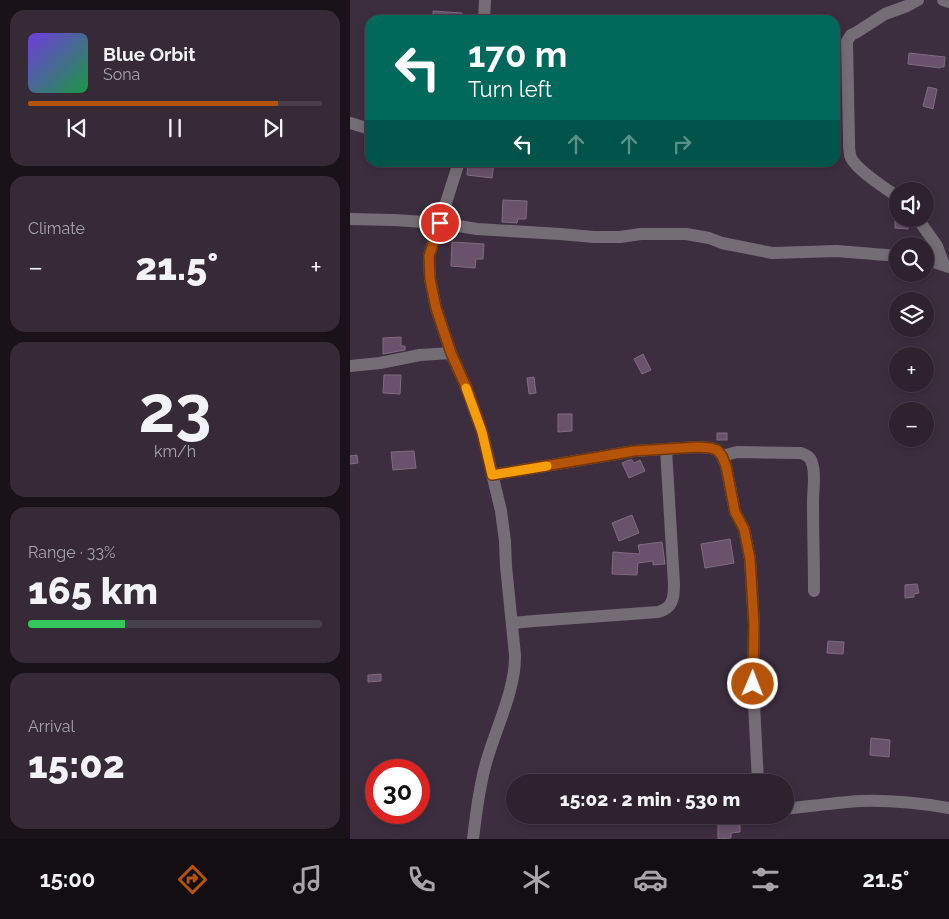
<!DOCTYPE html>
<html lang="en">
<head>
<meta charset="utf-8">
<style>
  :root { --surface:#2d222e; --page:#352a36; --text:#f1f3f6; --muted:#a7a4aa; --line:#483f4a; --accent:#b45309 }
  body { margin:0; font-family:Raleway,sans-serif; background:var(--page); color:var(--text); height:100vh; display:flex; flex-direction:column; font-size:19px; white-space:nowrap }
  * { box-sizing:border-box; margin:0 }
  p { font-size:16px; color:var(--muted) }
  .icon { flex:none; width:28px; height:28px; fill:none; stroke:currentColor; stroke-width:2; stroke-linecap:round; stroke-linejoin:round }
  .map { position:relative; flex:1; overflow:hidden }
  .panel { display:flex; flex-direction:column; gap:10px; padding:10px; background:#191319; width:350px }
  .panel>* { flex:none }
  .hud { position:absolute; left:15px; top:15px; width:475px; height:152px; border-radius:15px; box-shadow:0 2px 8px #0003,0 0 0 1px var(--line); background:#00695c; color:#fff; overflow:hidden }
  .buttons { position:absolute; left:539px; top:182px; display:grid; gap:10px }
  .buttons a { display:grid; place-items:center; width:45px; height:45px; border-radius:50%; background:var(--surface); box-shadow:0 2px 8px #0003,0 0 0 1px var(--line); font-size:25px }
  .speed { position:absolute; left:15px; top:759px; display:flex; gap:10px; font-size:25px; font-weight:700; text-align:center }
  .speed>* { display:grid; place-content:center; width:65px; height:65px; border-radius:50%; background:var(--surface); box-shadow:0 2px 8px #0003,0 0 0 1px var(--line); line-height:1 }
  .speed .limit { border:8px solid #d22; background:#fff; color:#111 }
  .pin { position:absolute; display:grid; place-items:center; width:42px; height:42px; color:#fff; margin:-21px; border:2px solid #fff; border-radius:50%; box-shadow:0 1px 5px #0007 }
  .me { position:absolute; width:55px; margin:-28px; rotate:1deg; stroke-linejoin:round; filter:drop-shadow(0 0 4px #0008) }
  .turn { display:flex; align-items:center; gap:18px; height:105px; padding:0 20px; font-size:22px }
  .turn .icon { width:65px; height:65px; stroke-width:2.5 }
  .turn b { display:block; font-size:35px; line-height:42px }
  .lanes { display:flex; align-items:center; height:48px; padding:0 20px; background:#0003; justify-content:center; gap:25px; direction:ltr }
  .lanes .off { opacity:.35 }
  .big { font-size:38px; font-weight:800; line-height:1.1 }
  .panel .card { flex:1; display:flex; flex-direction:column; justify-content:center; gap:8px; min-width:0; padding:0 18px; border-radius:15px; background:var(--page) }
  .panel .dial { align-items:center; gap:0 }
  .dial b { font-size:65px; line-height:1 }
  .song { display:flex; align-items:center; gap:15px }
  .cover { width:60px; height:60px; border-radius:8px; background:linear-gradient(135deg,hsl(260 70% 55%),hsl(140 70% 35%)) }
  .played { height:5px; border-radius:2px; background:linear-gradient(90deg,var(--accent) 85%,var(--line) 85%) }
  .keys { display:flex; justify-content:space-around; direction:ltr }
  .heat { display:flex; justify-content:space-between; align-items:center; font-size:28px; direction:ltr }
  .charge { height:8px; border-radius:4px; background:linear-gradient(90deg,#34c759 33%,var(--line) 0) }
  .trip { position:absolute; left:156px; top:774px; width:288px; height:50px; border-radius:25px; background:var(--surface); box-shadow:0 2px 8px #0003,0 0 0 1px var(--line); font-weight:800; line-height:50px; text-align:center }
  .menu { display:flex; height:80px; justify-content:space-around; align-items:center; background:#120e12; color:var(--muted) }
  .menu .icon { width:35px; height:35px }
  .menu .active { color:var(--accent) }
  .menu b { font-size:22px; color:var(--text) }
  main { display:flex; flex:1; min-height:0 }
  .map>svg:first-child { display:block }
</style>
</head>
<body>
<main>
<section class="panel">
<div class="card">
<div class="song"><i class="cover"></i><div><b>Blue Orbit</b><p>Sona</p></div></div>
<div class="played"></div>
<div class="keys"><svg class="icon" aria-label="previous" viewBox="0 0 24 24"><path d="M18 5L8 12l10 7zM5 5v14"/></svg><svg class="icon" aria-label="pause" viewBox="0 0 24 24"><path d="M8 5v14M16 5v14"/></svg><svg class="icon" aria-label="next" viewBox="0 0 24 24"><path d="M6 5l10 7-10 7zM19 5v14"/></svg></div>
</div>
<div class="card"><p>Climate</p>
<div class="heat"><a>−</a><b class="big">21.5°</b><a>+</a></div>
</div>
<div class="card dial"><b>23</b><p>km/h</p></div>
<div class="card"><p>Range · 33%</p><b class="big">165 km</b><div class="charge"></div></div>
<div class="card"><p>Arrival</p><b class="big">15:02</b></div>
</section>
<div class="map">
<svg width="599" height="839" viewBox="0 0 599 839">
  <rect width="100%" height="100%" fill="#3c2e3e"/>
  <!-- building -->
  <g fill="#6a516c" stroke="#7e6d7f">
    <path d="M83,11l29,2 -1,7h-28z"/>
    <path d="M559,53l36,4 -1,10h-3l-1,1 -32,-4z"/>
    <path d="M578,87l9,2 -4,20 -10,-3z"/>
    <path d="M118,162h26l-2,16 -25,-3z"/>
    <path d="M153,200l24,1 -1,18h-8l-1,4 -15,-1z"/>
    <path d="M545,219h13v10l-13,-1z"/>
    <path d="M102,242l32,2 -1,15h-7l-1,9 -24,-2z"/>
    <path d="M51,337v9h4v4l-22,4v-16z"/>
    <path d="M293,354l8,16 -9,4 -8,-15z"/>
    <path d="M34,375h17l-1,19 -17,-1z"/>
    <path d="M184,377l2,16 -7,1 -2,-16z"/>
    <path d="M208,414h14v17l-14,1z"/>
    <rect x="367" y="433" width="10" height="7"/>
    <path d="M64,451l2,17 -23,2 -2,-18z"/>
    <path d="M7,455l1,8 -8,1v-8z"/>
    <path d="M279,460h3l2,3 6,-3 5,11 -16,7 -7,-15z"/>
    <path d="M282,515l7,18 -20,8 -7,-18z"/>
    <path d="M380,539l4,24 -29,5 -4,-24z"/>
    <path d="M312,542l3,22 -12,1v-4l-15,2 -1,12 -25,-1 1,-22 27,2 -2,-9z"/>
    <path d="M567,584l2,9 -5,1v3l-9,1v-13z"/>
    <path d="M478,641l16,1 -1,12 -16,-1z"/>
    <path d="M31,674v7l-13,1v-7z"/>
    <path d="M521,738l19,2 -1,17 -19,-2z"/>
    <path d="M69,795h8v7l-8,1z"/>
    <path d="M368,820h22v12l-9,1v5l-13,1z"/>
  </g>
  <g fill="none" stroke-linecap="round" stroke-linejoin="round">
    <!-- minor -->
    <g stroke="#746d75" stroke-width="12">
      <path d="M593,0l6,2"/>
      <path d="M134,20l1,-20"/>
      <path d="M0,123l20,6"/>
      <path d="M109,162l-30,94 1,23 6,29 15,45 16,36 15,43 19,79 4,30 1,25 9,89c1,34 -20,75 -29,108 -7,25 -10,50 -13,76"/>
      <path d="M548,197c-13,-9 -40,-26 -47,-39 -2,-5 -2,-10 -2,-16l-2,-101 4,-6 6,-3 28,-18 22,-8 11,-6"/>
      <path d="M0,219l44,1 46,3 37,6 83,5 34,3h26l21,-3h45l23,4 13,5 50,10 65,-2 61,5"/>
      <path d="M568,219l19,27 7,19"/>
      <path d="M575,259l24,8"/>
      <path d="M0,366l30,-3 40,-8 31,-2"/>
      <path d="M372,456l15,-4 64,1c5,2 10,4 11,10 4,11 1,26 1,38 0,30 1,60 1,90"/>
      <path d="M142,475l142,-24 64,-4 13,1 6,2 5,6 4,10 9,46 9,17 6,30 4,66 -1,59 5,98"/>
      <path d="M162,623l22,-2 124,-9c15,-4 16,-14 16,-28l-8,-135"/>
      <path d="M435,809c25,-3 49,-6 74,-8 30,-1 61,2 90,7"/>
    </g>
  </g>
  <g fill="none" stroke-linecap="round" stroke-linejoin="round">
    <defs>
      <path id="route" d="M90,223l-11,33 1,23 6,29 15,45 16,36 8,22 7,21 10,43 142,-24 64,-4 13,1 6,2 5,6 4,10 9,46 9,17 6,30 4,66 -1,59"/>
    </defs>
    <!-- route casing -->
    <use href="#route" stroke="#753606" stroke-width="12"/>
    <!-- route -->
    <use href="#route" stroke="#b45309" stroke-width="9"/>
    <!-- slow -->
    <path stroke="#f59e0b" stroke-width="9" d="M116,388l16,44 10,43 55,-9"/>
  </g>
</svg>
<div class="buttons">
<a><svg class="icon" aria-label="sound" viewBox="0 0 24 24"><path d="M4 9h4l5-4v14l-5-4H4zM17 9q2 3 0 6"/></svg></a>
<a><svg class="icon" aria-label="search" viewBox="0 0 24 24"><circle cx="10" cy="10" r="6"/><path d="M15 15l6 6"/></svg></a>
<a><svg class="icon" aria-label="layers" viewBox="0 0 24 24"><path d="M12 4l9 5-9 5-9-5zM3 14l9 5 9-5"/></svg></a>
<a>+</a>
<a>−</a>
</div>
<div class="speed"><div class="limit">30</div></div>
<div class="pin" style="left:90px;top:223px;background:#d93025"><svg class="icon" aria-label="arrive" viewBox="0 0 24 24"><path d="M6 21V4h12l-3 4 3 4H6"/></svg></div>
<svg class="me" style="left:403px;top:684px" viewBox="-20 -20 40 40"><circle r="17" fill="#b45309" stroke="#fff" stroke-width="3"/><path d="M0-11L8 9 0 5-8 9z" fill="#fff"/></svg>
<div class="trip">15:02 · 2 min · 530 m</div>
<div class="hud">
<div class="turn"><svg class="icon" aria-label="left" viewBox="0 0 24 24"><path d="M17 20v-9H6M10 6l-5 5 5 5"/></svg><div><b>170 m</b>Turn left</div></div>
<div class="lanes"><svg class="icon" aria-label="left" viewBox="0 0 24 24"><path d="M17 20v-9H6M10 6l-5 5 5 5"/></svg><svg class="icon off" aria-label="ahead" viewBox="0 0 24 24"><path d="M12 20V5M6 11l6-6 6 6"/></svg><svg class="icon off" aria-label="ahead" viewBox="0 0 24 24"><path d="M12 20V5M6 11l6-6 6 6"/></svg><svg class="icon off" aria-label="right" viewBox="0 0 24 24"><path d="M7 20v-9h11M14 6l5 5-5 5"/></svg></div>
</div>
</div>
</main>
<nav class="menu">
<b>15:00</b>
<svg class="icon active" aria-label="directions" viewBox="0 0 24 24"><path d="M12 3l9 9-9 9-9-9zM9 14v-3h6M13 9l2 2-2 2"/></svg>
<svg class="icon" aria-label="music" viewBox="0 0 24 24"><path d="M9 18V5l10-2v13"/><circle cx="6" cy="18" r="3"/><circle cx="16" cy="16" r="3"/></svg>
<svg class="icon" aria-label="phone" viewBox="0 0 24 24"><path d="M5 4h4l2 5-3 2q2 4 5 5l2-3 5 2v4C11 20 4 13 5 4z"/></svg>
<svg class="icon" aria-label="climate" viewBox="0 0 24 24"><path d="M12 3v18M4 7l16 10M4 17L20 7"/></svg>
<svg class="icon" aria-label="car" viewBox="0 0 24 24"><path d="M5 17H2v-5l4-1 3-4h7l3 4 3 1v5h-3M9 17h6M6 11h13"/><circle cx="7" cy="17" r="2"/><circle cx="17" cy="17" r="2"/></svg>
<svg class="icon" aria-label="filters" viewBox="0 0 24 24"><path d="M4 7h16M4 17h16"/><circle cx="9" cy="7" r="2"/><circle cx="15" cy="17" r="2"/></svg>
<b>21.5°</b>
</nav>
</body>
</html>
